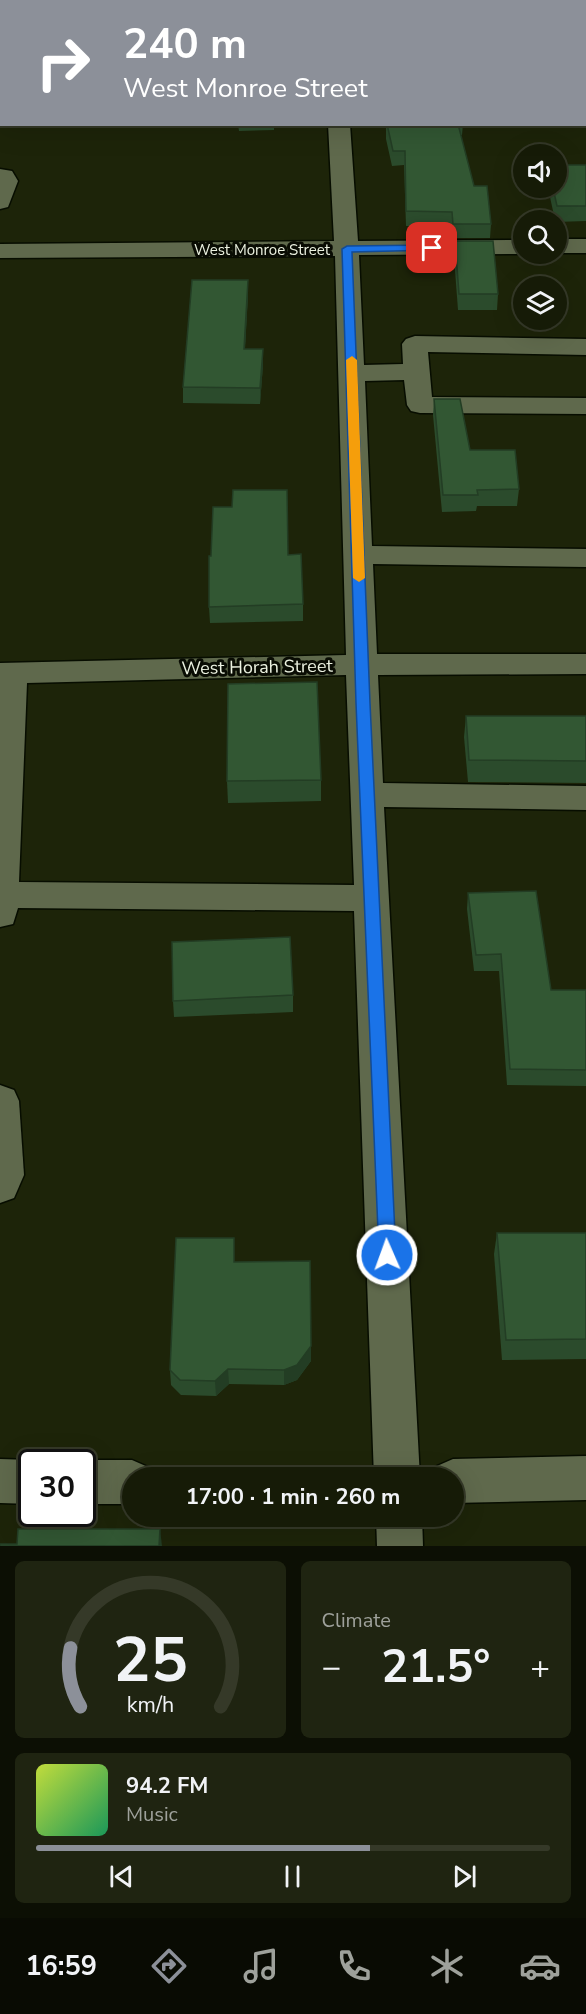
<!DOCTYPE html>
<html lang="en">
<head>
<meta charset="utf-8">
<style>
  :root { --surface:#161b07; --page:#1f2411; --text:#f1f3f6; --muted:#9ea19b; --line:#353928; --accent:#8c9099 }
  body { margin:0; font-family:"Nunito Sans",sans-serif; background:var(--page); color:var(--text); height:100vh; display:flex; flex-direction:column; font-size:22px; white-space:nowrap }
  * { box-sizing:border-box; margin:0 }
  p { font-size:20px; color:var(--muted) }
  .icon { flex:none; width:33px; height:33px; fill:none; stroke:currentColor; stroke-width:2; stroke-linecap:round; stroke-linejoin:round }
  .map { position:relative; height:1546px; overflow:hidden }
  .details { display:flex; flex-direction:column; gap:15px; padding:15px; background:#0c0f04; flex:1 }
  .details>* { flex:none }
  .guide { position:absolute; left:0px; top:0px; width:586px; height:126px; box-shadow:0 6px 24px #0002,0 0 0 2px var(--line); background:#8c9099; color:#fff; overflow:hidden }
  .controls { position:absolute; left:513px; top:144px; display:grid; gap:12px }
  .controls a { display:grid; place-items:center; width:54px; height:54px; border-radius:50%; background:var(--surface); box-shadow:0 6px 24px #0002,0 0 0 2px var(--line); font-size:30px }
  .speed { position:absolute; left:18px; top:1449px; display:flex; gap:12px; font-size:30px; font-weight:700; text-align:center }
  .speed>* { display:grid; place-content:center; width:78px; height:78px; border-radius:50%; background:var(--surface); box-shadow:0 6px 24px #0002,0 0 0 2px var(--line); line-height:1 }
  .speed .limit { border:3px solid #111; border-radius:9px; background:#fff; color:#111 }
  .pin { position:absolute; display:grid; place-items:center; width:51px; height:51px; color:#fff; margin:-26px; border-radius:12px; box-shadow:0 3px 9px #0006 }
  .me { position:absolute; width:66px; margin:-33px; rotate:358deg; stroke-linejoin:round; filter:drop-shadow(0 0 4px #0008) }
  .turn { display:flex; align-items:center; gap:21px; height:126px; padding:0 24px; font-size:27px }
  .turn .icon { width:78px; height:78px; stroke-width:2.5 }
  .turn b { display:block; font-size:42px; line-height:51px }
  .big { font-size:45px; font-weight:700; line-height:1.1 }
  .details .tile { flex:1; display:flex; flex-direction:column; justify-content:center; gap:9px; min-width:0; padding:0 21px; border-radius:9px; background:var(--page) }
  .details .dial { align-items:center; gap:0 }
  .dial svg { height:156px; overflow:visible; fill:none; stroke:var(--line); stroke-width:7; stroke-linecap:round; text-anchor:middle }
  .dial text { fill:var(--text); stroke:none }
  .song { display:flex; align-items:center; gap:18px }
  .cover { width:72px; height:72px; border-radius:9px; background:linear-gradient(135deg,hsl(70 70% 55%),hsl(150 70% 35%)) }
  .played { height:6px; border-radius:3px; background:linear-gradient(90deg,var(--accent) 65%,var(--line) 65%) }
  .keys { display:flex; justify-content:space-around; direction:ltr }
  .heat { display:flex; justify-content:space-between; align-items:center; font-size:33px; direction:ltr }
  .details .tiles { flex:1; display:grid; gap:15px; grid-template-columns:1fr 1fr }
  .tile:last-child { grid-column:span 2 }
  .trip { position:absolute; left:122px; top:1467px; width:342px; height:60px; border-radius:30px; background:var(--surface); box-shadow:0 6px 24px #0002,0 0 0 2px var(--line); font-weight:700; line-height:60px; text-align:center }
  .tabs { display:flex; height:96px; justify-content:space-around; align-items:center; background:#090b03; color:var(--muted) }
  .tabs .icon { width:42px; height:42px }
  .tabs .current { color:var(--accent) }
  .tabs b { font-size:27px; color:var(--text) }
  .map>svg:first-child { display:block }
</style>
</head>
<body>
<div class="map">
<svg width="586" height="1546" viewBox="0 0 586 1546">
  <rect width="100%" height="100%" fill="#1d2409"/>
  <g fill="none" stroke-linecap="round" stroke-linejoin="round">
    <defs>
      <g id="minor">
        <rect x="321" y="0" width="20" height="2"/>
        <path d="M328,124h22l8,117 166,-1v14h3l-168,1 5,110 39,-1 -1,-20 4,-5 9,-3 171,3v16l-158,-3 4,45 154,1v16l-166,-1 -9,-2 -4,-6 -3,-25 -39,1 7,165 214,3v18l-213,-3 4,90h209v20l-208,1 5,108 203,3v24l-202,-3 36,671h-46l-20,-567 -336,-3 -5,16 -13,3v-264l346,-8 -11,-399 -335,2v-14l334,-3zM346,675l8,210 -335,-3 8,-199z"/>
        <path d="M0,169l12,2 6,10 -10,26 -8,2z"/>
        <rect x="556" y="239" width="30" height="14"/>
        <path d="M0,1085l14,5 5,11 5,74 -10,23 -14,5z"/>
        <path d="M586,1456v44l-133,3v-25h-21l5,-12 16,-7z"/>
        <path d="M0,1459l32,1 6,2h-6v42l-32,-1z"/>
        <path d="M82,1460h50l16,7 5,11h-21v26h-50v-42h-6z"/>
        <path d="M376,1516h46l1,30h-46z"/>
      </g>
    </defs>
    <!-- minor casing -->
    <use href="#minor" stroke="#070d00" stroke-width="3"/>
    <!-- minor -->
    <use href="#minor" fill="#5f694c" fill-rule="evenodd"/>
  </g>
  <!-- wall -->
  <g fill="#2b4b2c">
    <rect x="215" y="0" width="60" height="2"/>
    <path d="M507,0h79v40h-1v-38h-78z"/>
    <rect x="0" y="14" width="2" height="93"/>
    <path d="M238,124h36v6l-35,1z"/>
    <path d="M386,124h77l-1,11h-2l14,51 17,38 -1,14h-38l-1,-12h-45l-2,-61 -12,1 -6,-27z"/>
    <path d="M586,165v56l-30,1v-2h-1l-7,-32h8z"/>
    <path d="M455,241l43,53 -1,16h-39l-4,-53z"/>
    <path d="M248,295l-3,54 18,16 -3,39 -77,-1v-16z"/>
    <path d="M434,399l36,51 49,39 -2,17h-40l-1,5 -34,1 -9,-97z"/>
    <path d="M288,555l15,49v17l-93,2 -1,-16z"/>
    <path d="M466,716h120v67l-118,-1 -4,-45z"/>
    <path d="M321,780v21l-93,2 -1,-22z"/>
    <path d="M468,893l83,97h35v96l-79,-1 -8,-114h-25l-7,-62z"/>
    <path d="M293,995v17l-119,5 -1,-16z"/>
    <path d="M497,1233h89v126l-84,1 -8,-106z"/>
    <path d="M235,1262l76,84v15l-14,19 -13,5 -55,-1 -13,12 -35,-1 -10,-10 -1,-15z"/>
  </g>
  <!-- shaded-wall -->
  <g fill="#233d24">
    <path d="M248,280v15l-4,70v-16z"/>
    <path d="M263,349v16l-3,39v-16z"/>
    <path d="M311,1346v15l-14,19 -13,5v-15z"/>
    <path d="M228,1369l1,15 -13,12 -1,-15z"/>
    <path d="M160,1529l2,17h-3z"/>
  </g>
  <!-- building -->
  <g fill="#325733" stroke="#233d24" stroke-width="1.5">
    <rect x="215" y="0" width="49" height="2"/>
    <path d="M388,0h80v2h-79z"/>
    <path d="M511,0h75v26h-1v-24h-74z"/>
    <rect x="0" y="14" width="2" height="74"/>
    <path d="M387,124h71l16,62h13l4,38h-38l-1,-12 -46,-1 -1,-60h-12z"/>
    <path d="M556,165h30v41h-29l-4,-18h3z"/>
    <path d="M455,241h38l5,53h-39z"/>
    <path d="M192,280h56l-4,69h19l-3,39 -77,-1z"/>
    <path d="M434,399h26l10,51h45l4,39 -42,1 1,5h-35z"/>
    <path d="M233,490h54l1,65 13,-1 2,50 -94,3v-51h2l2,-49h19z"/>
    <path d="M317,682l4,98 -94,1 1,-97z"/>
    <path d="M466,716h120v45l-117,-1z"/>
    <path d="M536,891l15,99h35v80l-76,-1 -9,-115 -25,1 -8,-62z"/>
    <path d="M290,937l3,58 -120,6 -1,-59z"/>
    <path d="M497,1233h89v106l-80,1z"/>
    <path d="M176,1238h58v24l76,-1 1,85 -14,19 -13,5 -56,-1 -13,12 -35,-1 -10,-10z"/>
    <path d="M18,1529h142l-1,17h-159v-2h17z"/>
  </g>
  <!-- route -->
  <path fill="#1a73e8" stroke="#114b97" stroke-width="1.5" d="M432,245l5,3 -2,2 -83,2 18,451 26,552 -3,5 -6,2 -6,-2 -2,-5 -23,-552 -14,-454 5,-3z"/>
  <!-- slow -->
  <path fill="#f59e0b" d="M352,356l5,4 8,218 -6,4 -6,-4 -7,-218z"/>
  <g text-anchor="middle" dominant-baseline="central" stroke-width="6" stroke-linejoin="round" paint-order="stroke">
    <!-- far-street labels -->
    <g font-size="15" fill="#ecf2e1" stroke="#090c03">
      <text x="262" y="250">West Monroe Street</text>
    </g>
    <!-- street labels -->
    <g font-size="18" fill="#ecf2e1" stroke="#090c03">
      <text transform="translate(257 667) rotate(-1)">West Horah Street</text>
    </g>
  </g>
</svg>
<div class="controls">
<a><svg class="icon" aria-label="sound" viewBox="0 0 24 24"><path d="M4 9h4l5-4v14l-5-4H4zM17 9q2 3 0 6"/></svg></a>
<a><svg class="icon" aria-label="search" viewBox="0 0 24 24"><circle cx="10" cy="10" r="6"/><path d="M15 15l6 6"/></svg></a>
<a><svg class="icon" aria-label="layers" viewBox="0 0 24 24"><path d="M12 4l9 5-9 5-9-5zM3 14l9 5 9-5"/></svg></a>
</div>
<div class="speed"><div class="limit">30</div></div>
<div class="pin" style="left:432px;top:248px;background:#d93025"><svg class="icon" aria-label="arrive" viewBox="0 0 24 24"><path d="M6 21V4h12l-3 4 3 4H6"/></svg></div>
<svg class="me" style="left:387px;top:1255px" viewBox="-20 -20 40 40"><circle r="17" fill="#1a73e8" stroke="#fff" stroke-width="3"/><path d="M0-11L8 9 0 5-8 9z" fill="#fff"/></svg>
<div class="trip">17:00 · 1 min · 260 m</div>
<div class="guide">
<div class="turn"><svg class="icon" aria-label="right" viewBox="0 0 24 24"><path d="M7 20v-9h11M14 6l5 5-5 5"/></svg><div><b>240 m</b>West Monroe Street</div></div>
</div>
</div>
<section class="details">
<div class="tiles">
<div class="tile dial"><svg viewBox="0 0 100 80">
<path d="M14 69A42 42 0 1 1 86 69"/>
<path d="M14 69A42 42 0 0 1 9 39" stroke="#8c9099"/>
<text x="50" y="56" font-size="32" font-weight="700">25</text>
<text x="50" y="72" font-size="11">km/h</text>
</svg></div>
<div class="tile"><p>Climate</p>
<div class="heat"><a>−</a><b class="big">21.5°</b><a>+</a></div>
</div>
<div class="tile">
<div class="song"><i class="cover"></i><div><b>94.2 FM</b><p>Music</p></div></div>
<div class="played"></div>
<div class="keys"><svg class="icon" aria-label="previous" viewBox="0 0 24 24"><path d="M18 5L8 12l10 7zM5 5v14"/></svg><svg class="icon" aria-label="pause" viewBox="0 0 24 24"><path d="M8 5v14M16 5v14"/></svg><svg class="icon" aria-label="next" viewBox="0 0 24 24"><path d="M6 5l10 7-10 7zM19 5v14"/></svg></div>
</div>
</div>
</section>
<nav class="tabs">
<b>16:59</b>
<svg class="icon current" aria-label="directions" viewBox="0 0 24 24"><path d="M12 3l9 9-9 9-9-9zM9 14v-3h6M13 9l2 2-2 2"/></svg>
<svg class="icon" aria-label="music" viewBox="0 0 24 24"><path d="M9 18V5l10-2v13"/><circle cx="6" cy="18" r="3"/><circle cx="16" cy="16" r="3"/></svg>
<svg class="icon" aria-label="phone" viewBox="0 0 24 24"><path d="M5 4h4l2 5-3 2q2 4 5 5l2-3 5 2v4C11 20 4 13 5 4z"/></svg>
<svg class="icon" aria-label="climate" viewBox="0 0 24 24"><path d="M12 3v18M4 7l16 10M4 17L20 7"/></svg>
<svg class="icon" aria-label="car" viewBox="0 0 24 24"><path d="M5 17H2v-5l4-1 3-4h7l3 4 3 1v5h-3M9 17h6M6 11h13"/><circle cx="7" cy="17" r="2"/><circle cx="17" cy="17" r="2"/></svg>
</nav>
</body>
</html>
